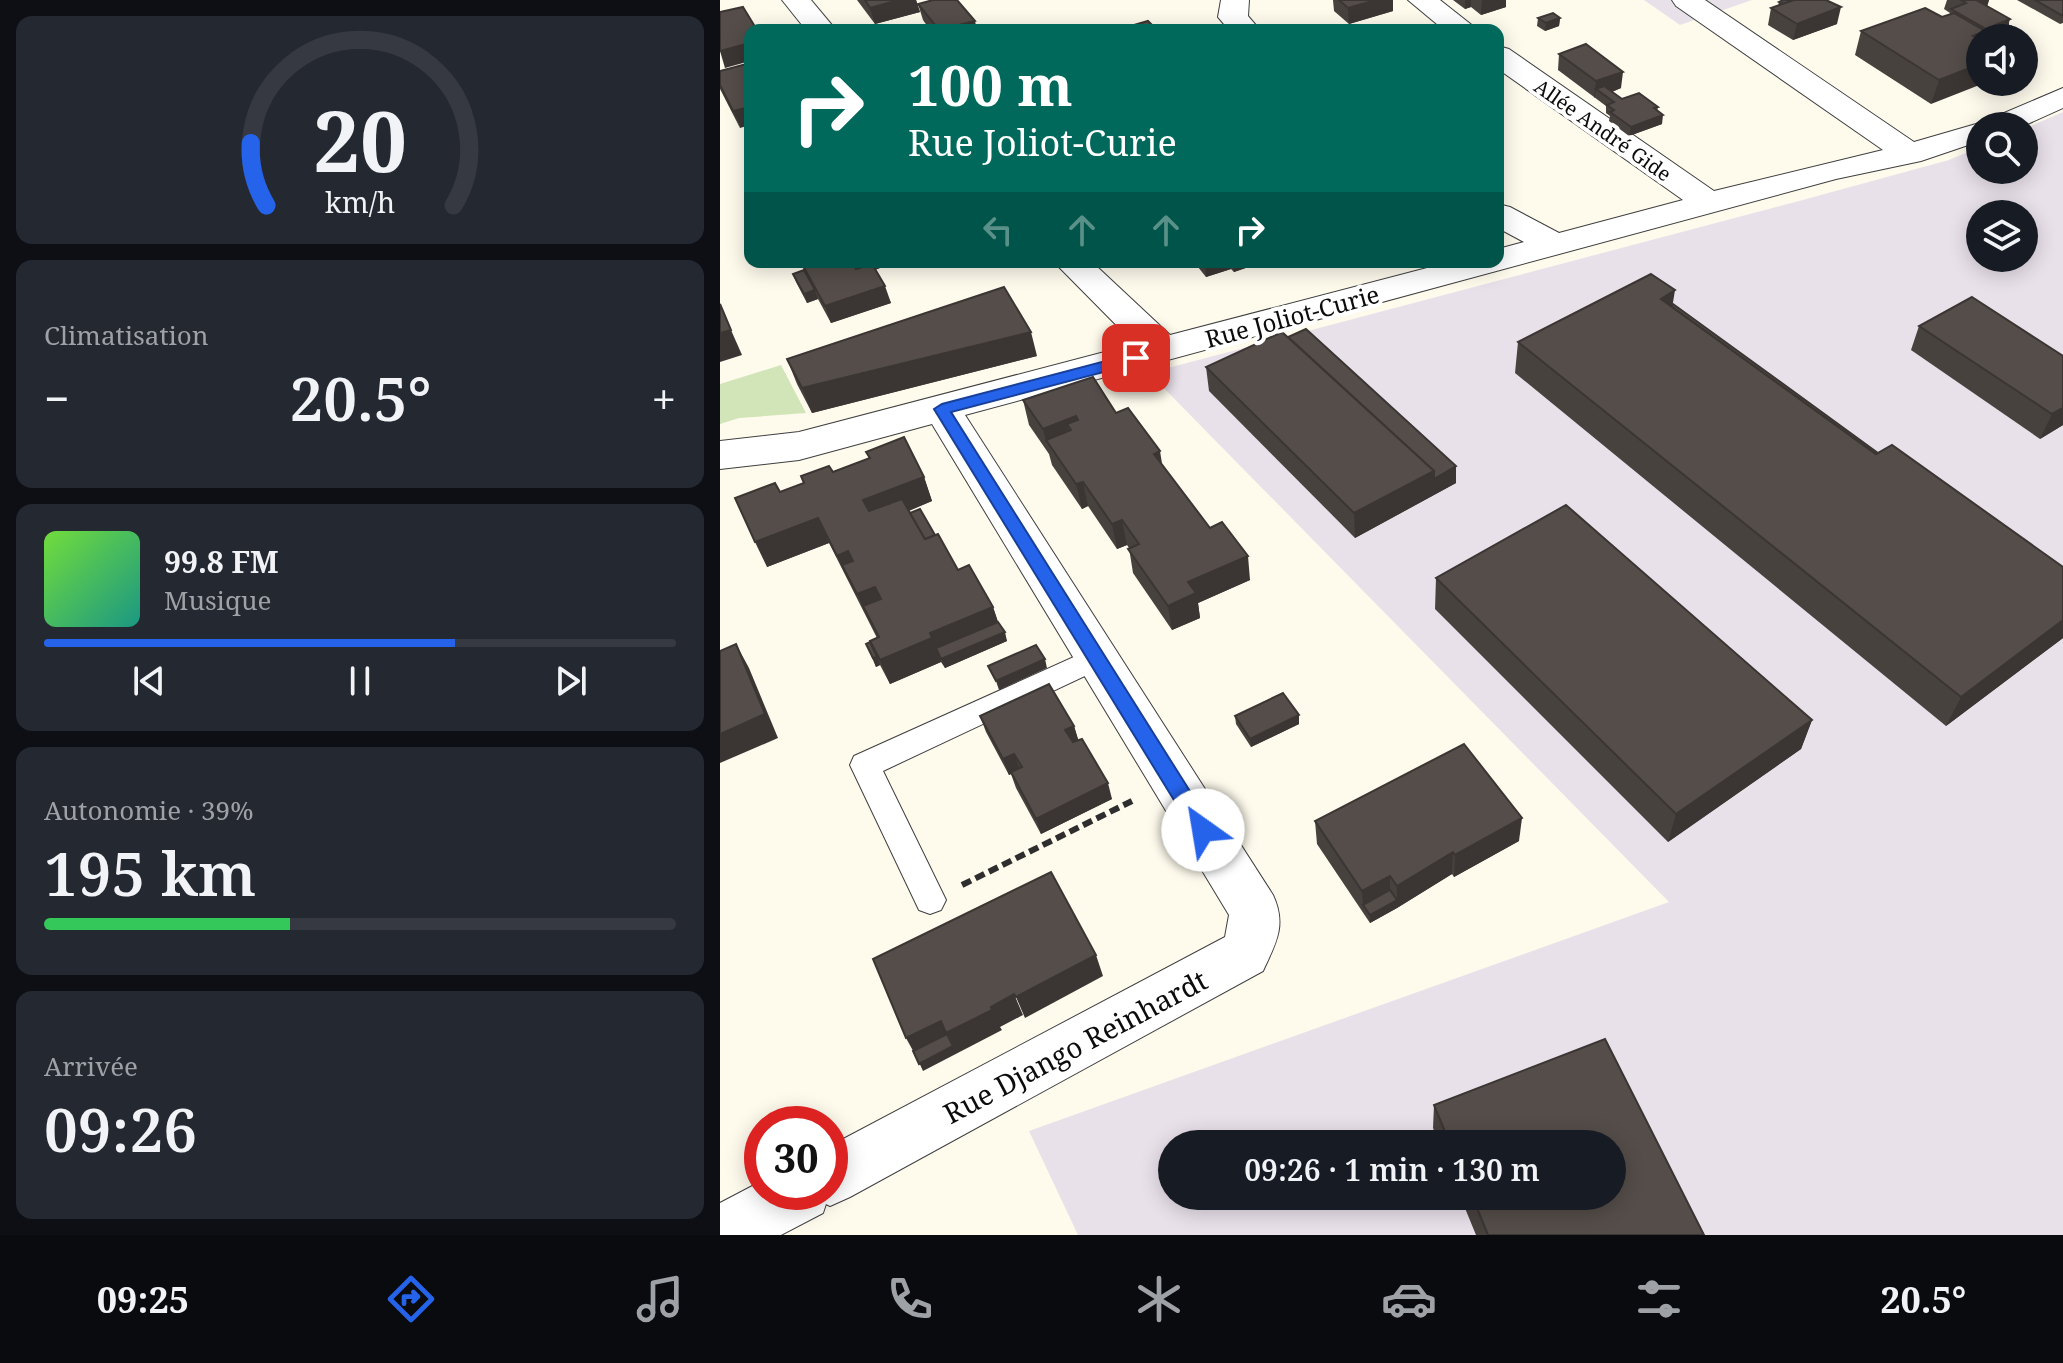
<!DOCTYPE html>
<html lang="fr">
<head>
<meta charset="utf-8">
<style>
  :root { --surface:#171b24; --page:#242831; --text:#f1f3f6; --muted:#9ea1a6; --line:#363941; --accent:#2563eb }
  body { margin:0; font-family:"Noto Serif",serif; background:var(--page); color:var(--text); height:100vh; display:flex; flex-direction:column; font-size:30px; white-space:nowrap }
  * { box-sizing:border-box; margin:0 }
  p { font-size:26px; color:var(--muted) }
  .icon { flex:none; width:44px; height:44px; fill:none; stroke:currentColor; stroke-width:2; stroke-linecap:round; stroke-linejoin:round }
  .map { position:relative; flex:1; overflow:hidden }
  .details { display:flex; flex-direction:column; gap:16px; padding:16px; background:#0d0f14; width:720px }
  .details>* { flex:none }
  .banner { position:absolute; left:24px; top:24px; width:760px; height:244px; border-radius:16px; box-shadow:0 4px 20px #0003; background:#00695c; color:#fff; overflow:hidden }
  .controls { position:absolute; left:1246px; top:24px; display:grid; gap:16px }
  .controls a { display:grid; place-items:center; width:72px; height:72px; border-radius:50%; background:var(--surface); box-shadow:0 4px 20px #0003; font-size:40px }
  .speed { position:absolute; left:24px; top:1106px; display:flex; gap:16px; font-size:40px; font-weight:700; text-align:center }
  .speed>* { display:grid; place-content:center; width:104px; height:104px; border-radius:50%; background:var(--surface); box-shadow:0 4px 20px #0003; line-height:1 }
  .speed .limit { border:12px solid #d22; background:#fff; color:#111 }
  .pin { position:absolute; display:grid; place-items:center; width:68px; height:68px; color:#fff; margin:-34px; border-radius:16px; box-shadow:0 4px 12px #0006 }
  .me { position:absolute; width:88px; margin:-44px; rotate:328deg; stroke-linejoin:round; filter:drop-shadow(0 0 6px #0008) }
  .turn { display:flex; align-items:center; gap:28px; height:168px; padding:0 32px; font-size:36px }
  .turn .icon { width:104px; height:104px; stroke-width:2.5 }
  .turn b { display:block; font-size:56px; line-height:68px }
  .lanes { display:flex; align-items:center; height:76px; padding:0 32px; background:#0003; justify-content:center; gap:40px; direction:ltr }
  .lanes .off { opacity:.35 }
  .big { font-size:60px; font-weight:600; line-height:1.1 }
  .details .card { flex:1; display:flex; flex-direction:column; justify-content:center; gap:12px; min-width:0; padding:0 28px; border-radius:16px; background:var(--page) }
  .details .dial { align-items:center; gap:0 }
  .dial svg { height:208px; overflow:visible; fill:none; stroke:var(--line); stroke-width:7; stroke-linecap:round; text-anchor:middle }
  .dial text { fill:var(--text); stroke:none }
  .song { display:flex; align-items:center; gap:24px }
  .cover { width:96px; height:96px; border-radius:12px; background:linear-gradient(135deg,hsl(100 70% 55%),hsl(170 70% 35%)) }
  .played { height:8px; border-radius:4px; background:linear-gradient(90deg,var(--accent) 65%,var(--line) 65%) }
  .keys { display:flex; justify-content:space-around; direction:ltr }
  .heat { display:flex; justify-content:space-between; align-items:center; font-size:44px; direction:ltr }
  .charge { height:12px; border-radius:6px; background:linear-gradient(90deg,#34c759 39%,var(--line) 0) }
  .trip { position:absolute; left:438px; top:1130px; width:468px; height:80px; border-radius:40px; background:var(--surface); box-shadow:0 4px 20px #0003; font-weight:600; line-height:80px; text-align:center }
  .dock { display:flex; height:128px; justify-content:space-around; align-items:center; background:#090b0e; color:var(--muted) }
  .dock .icon { width:56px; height:56px }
  .dock .active { color:var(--accent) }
  .dock b { font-size:36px; color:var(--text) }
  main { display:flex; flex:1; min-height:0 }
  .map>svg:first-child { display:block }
</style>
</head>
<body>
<main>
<section class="details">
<div class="card dial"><svg viewBox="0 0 100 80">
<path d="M14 69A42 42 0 1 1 86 69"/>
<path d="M14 69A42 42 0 0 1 8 45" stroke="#2563eb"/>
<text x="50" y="56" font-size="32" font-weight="700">20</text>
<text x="50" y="72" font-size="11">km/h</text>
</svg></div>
<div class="card"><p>Climatisation</p>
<div class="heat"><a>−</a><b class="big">20.5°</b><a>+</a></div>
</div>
<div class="card">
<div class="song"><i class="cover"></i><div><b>99.8 FM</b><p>Musique</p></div></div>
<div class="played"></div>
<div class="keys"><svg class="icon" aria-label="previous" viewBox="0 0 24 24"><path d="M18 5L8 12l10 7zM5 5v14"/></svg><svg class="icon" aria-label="pause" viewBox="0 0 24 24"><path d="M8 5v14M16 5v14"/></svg><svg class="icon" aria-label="next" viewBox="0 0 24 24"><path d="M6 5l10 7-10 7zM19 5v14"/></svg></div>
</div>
<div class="card"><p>Autonomie · 39%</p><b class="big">195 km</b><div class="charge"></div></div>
<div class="card"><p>Arrivée</p><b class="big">09:26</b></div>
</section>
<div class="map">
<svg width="1343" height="1235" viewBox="0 0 1343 1235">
  <rect width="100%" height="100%" fill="#fefaec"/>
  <!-- industrial -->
  <g fill="#e9e1ea" fill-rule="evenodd">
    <path d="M924,0h108l-72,25z"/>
    <path d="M1343,112v1123h-985l-49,-104 640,-229 -520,-529 650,-172 150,-41 31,-13v23h44v-41zM1260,214h44v44h-44zM452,1144h440v52h-440z"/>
  </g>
  <!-- green -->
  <path fill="#d2e5b9" d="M61,365l25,48 -67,5 -19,6v-40z"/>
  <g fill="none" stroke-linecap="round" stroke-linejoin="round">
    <defs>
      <path id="service" d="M376,647l10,3 4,8 -4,8 -223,105 63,129 -5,10 -11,4 -11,-4 -69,-145 4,-9z"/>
      <g id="minor">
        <path d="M62,0h29l25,30h-30z"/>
        <path d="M501,0h28l-1,16 12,14h-31l-11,-13z"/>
        <path d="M688,0h32l38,30h-34z"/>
        <path d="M952,0h33l209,142 69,-20 80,-34v20l-40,18h-43v15l-59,20 -85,18 -871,236 308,480c14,30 3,48 -10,76l-413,226 -20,9 -4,-2 -3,9 -42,22h-61v-32l42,-22v11h68v-46l395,-209 4,-22 -297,-491 -133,36 -79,9v-28l79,-9 336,-88 -81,-82h38l78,73 280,-73h48v-13l26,-7 -26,-14v-24l12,3 49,26 124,-33 -185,-131v-23l11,3 205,142 169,-41 -207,-144z"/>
      </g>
    </defs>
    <!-- service casing -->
    <use href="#service" stroke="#3f3f3f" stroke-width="2"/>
    <!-- minor casing -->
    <use href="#minor" stroke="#3f3f3f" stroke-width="2"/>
    <!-- path -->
    <path stroke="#2e2e2e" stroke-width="6" stroke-dasharray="10 5" stroke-linecap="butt" d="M242,885l170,-84"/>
    <!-- service -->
    <use href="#service" fill="#fff" fill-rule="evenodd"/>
    <!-- minor -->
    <use href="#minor" fill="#fff" fill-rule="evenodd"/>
  </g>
  <!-- wall -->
  <g fill="#48423f">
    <path d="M137,0h59l4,12 -45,12z"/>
    <path d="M613,0h60v11l-44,13 -15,-13z"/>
    <path d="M733,0h53v7l-25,8 -10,-8 -6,2z"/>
    <path d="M1227,0h42l-2,6 22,17v11l-10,4h-19l-49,66 -76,-49 6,-24 88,-16 1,-2 -6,-4z"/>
    <path d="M1297,0h46v23l-3,1z"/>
    <path d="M1059,2l58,22 -44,16 -25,-15 3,-17 7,-2z"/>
    <path d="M198,4l59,26h-47l-7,-10z"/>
    <path d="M818,18h22l-1,8 -14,5 -8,-5z"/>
    <path d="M839,54l62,34 -9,4 10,7 36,8 -1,4 5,13 -33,12 -20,-15 1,-5 -4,-3v-7l-48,-36z"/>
    <path d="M0,71l20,57 -20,-39z"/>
    <path d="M81,262h77l2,6 -5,2 16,33 -60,20 -13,-24 -11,4 -11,-21 -3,-8 11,-4z"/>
    <path d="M474,262h69l-29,10 -3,-3 -25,8z"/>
    <path d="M1252,297l91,128 -23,14 -129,-89 8,-24z"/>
    <path d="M953,304l205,149 185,114v71l-117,88 -431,-353 3,-31z"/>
    <path d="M568,337l168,129v17l-101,55 -146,-147 -3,-24z"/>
    <path d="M317,356l-225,57 -15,-29 -10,-25z"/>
    <path d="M303,400l93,13 46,52 88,115 -52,23 2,15 -28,12 -39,-57 -4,-25 -2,-3 -10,4 -29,-43 -6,3 -30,-44 -3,-11 -20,-29z"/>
    <path d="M146,452l58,25 8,24 -23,10 26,24 23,35 35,37 5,15 9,19 -62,27 -4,-6 -51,22 -10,-19 -4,2 -10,-23 11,-6 -48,-95 -62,24 13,-75 89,-33z"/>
    <path d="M716,578l376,142 -11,29 -133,93 -233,-233z"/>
    <path d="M260,716l94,10 4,14 34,59 -71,35 -25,-46 -5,-14 -2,1 -23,-43z"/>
    <path d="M515,716l64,8 -48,23 -15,-23z"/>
    <path d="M595,821l204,20 -65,36 -2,-3 -55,34 -27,15 -53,-79z"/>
    <path d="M885,1039l99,196h-228l-16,-39h152v-52h-173l-6,-16 1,-23z"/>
  </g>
  <!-- shaded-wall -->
  <g fill="#3b3633">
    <path d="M179,0h17l4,12 -45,12 -5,-16z"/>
    <path d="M656,0h17v11l-44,13 -1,-16z"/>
    <path d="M745,0h6v7l-6,2z"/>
    <path d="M762,0h24v7l-25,8z"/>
    <path d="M1255,0h14l-3,10z"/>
    <path d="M1121,7l-4,17 -44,16 4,-16z"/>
    <path d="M840,18l-1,8 -14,5 1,-8z"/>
    <path d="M1290,19l-5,17 -6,2h-16l3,-9z"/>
    <path d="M255,21l2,9h-36z"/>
    <path d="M1292,25l-3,9 -4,2 2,-9z"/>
    <path d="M1265,31l-3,7h-2v7l-7,-9z"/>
    <path d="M30,43v18l-25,7 -5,-17z"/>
    <path d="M1260,64v18h7l-56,22 8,-24z"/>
    <path d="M903,72l-2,16 -17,7 -8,-6 -1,8 -1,1 2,-17z"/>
    <path d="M30,107v18l-10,3 -7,-17z"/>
    <path d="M943,115l-1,9 -33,12 2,-9z"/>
    <path d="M149,262h9l2,6 -24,8 -3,-9z"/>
    <path d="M485,262h26v7l-25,8z"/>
    <path d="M513,262h30l-29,10z"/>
    <path d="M624,262h10l-10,5z"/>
    <path d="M165,286l6,17 -60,20 -6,-17z"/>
    <path d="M95,290l3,9 -11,4 -3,-9z"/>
    <path d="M955,290l-5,31 -9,-22z"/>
    <path d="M11,330l11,25 -22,7v-29z"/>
    <path d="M311,332l6,24 -225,57 -10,-25z"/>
    <path d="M1343,408v17l-23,14 12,-25z"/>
    <path d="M356,416l5,25 -14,-17 5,21 -26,-4 -3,-12z"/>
    <path d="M440,451l4,25 -10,-22z"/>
    <path d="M736,466v17l-101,55 -1,-25 80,-42z"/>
    <path d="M204,477l8,24 -59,24 -10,-25z"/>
    <path d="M363,482l5,24 -6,3 -6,-25z"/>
    <path d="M98,518l11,25 -62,24 -12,-25z"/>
    <path d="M402,520l5,25 -10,4 -5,-25z"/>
    <path d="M128,551l10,25 -16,-11 6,15 -11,-24z"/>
    <path d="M528,556l2,24 -52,23 2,15 -28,12 -4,-24 20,-24z"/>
    <path d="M155,587l10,24 -17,7 -11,-24z"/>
    <path d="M273,607l8,24 -63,22 3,9 -51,22 -12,-28z"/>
    <path d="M1343,620v18l-117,88 15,-29z"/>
    <path d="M285,632l2,9 -62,27 -4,-9z"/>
    <path d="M16,644l13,24 29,70 -58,25v-29z"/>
    <path d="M157,657l3,8 -4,2 -3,-9z"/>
    <path d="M325,659l2,9 -48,22 -3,-9z"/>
    <path d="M579,715v9l-48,23 -1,-8z"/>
    <path d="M1092,720l-11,29 -133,93 8,-28z"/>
    <path d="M354,726l5,16 -9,5 -5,-17z"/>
    <path d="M294,754l6,16 -11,5 -6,-16z"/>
    <path d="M388,783l4,16 -71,35 -5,-15z"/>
    <path d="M802,818l-3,23 -65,36 1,-22z"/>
    <path d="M733,852l-1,22 -55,34 -27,15v-8l27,-15v-14z"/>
    <path d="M670,876v21l-27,8 -1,-14z"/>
    <path d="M376,955l7,21 -78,42 -9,-21z"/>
    <path d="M294,994l9,21 -23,12 2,3 -79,41 -6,-13 -11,-20 35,-17 50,-14z"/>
  </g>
  <!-- building -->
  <g fill="#544d49" stroke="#3b3633" stroke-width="2">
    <path d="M145,0h34l-29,8z"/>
    <path d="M213,0h24l18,21 -36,9 -21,-26z"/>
    <path d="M619,0h37l-28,8z"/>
    <path d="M1063,0h11l-11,4 -4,-2z"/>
    <path d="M1074,0h32l15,7 -44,17 -26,-16z"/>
    <path d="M1241,0h15l34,19 -24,10 -35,-20 15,-6z"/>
    <path d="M1315,0h28v16z"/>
    <path d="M23,7l14,23h-7v13l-30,8v-39z"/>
    <path d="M1205,8l17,9 12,-4 31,18 -12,5 7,4v24l-41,16 -78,-49z"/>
    <path d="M833,13l7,5 -14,5 -8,-5z"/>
    <path d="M428,21l9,9h-40z"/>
    <path d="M440,26l5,4h-8l-3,-3z"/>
    <path d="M866,44l37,28 -27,9 -37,-27z"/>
    <path d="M30,63v44l-17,4 -13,-26v-14z"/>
    <path d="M884,86l18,13 17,-6 19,14 -4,1 9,7 -32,12 -21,-15 4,-2 -7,-5 7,-3 -18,-13z"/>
    <path d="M81,262h51l4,7 16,-5 13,22 -60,20z"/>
    <path d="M132,262h17l-14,4z"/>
    <path d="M84,270l11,20 -11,4 -11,-20z"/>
    <path d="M931,274l24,16 -14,9 215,155 16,-9 171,122v53l-102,77 -443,-355z"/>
    <path d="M284,287l27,45 -229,56 -15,-29z"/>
    <path d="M1252,297l91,59v52l-11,6 -133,-88z"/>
    <path d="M0,304l11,26 -11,3z"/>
    <path d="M953,304l205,149 -2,1 -205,-148z"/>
    <path d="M586,329l150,137 -22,13v-8l-146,-134z"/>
    <path d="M562,332l152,139 -80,42 -148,-146z"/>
    <path d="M373,377l23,36 12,-5 32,43 -6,3 56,74 12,-6 26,34 -60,26 8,11 -28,13 -40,-57 11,-5 -17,-24 -10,4 -29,-42 -7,2 -30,-44 25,-10 -4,-6 11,-4 -2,-4 -33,13 -20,-29z"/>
    <path d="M184,437l20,40 -61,23 6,11 33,-12 23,40 13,-5 20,36 11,-5 24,42 -63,26 2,5 -52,22 -10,-19 9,-4 -16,-31 18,-7 -6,-12 -18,7 -15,-29 11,-4 -5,-10 -11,5 -19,-38 -63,24 -20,-44 40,-15 5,9 24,-9 -3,-7 28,-10 4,6 37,-14 -4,-6z"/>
    <path d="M846,505l246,215 -136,94 -240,-236z"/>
    <path d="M200,509l15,26 -10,4 -15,-26z"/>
    <path d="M278,622l7,10 -64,27 -5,-11z"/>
    <path d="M150,642l7,15 -4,1 -7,-14z"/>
    <path d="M16,644l29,70 -45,20v-83z"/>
    <path d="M316,645l9,14 -49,22 -8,-15z"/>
    <path d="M329,684l25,42 -9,4 8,12 9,-3 26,44 -72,36 -25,-47 11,-5 -8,-13 -11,5 -23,-43z"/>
    <path d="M563,693l16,22 -49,24 -15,-23z"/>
    <path d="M744,744l58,74 -67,37 -2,-3 -56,34 -7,-10 -28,15 -47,-70z"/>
    <path d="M331,872l45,83 -80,42 -2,-3 -23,13 1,3 -46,23 -5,-12 -35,17 -33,-79z"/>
    <path d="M670,890l7,10 -27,15 -7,-10z"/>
    <path d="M227,1034l6,12 -34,18 -6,-13z"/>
    <path d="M885,1039l99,196h-216l-16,-39h140v-52h-162l-16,-39z"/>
  </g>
  <!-- route -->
  <path fill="#2563eb" stroke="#184099" stroke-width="2" d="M416,353l8,5 -2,4 -191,50 259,411 3,7 -3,6 -7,2 -7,-2 -262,-427 8,-5z"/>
  <g text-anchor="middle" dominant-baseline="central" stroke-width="8" stroke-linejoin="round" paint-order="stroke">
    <!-- far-street labels -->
    <g font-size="20" fill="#0c0c0c" stroke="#fff">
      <text transform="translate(883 130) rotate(35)">Allée André Gide</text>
    </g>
    <!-- street labels -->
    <g font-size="24" fill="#0c0c0c" stroke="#fff">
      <text transform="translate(572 316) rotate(-15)">Rue Joliot-Curie</text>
    </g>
    <!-- near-street labels -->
    <g font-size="28" fill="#0c0c0c" stroke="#fff">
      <text transform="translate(355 1046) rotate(-28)">Rue Django Reinhardt</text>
    </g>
  </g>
</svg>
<div class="controls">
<a><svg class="icon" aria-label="sound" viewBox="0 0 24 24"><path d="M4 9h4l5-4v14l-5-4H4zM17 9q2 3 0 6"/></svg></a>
<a><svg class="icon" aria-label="search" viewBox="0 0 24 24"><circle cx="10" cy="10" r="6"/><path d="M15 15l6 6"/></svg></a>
<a><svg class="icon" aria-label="layers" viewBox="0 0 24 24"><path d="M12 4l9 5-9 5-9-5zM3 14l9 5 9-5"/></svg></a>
</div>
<div class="speed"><div class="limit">30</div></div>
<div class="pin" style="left:416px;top:358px;background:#d93025"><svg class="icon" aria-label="arrive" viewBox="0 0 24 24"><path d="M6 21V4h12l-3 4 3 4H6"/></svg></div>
<svg class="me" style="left:483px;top:830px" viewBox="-20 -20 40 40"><circle r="19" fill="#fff"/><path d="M0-13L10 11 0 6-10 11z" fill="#2563eb"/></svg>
<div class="trip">09:26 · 1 min · 130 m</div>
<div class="banner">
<div class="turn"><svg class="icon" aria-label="right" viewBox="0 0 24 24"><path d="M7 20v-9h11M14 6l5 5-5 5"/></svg><div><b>100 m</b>Rue Joliot-Curie</div></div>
<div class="lanes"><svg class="icon off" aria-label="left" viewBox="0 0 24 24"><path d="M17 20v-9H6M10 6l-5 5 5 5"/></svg><svg class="icon off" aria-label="ahead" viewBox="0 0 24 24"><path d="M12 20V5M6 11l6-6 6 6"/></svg><svg class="icon off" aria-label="ahead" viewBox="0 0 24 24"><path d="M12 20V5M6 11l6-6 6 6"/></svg><svg class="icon" aria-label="right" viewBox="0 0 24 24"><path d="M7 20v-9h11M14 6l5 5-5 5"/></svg></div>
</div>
</div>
</main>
<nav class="dock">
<b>09:25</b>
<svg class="icon active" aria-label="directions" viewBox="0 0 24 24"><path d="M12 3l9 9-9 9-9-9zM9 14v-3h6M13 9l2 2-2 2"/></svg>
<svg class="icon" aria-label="music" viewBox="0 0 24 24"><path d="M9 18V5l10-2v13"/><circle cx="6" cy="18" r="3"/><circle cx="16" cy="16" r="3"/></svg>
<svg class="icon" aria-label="phone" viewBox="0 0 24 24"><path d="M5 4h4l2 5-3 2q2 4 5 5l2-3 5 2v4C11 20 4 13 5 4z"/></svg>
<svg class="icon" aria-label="climate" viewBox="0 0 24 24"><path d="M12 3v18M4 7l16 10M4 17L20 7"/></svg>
<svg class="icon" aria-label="car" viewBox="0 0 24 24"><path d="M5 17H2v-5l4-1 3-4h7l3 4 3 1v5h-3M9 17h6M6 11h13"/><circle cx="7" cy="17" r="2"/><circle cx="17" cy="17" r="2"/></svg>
<svg class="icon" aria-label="filters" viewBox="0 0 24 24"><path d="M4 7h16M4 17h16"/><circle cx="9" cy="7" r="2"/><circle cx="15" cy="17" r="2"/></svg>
<b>20.5°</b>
</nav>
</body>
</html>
